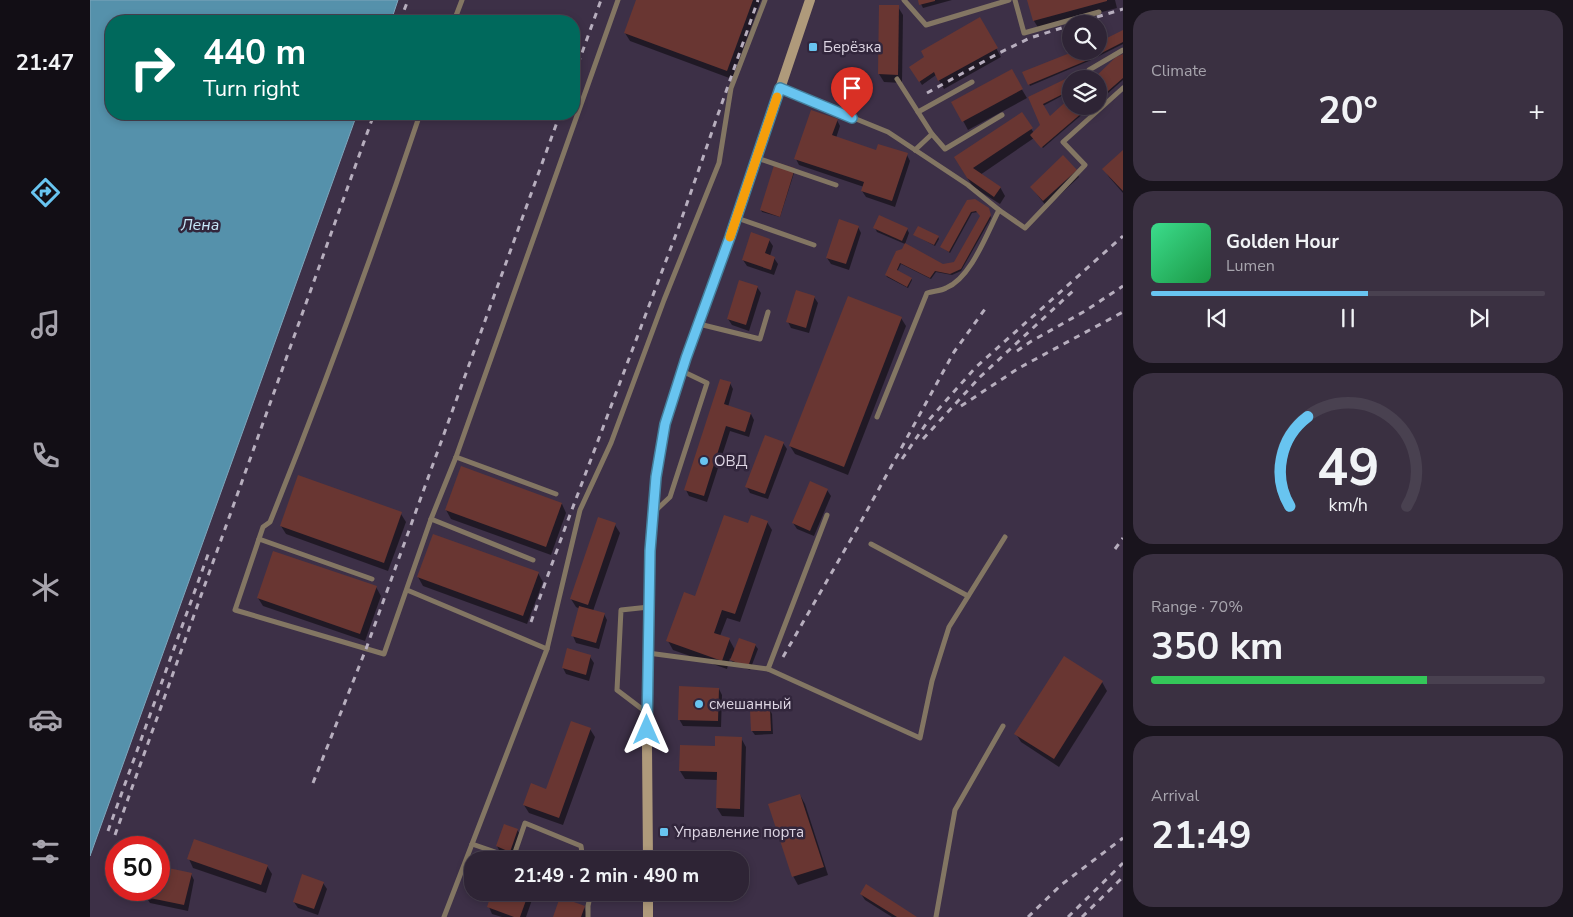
<!DOCTYPE html>
<html lang="en">
<head>
<meta charset="utf-8">
<style>
  :root { --surface:#2e2435; --page:#3a3041; --text:#f1f3f6; --muted:#a7a4ad; --line:#494150; --accent:#68c4f0 }
  body { margin:0; font-family:"Nunito Sans",sans-serif; background:var(--page); color:var(--text); height:100vh; display:flex; flex-direction:column; font-size:19px; white-space:nowrap }
  * { box-sizing:border-box; margin:0 }
  p { font-size:16px; color:var(--muted) }
  .icon { flex:none; width:28px; height:28px; fill:none; stroke:currentColor; stroke-width:2; stroke-linecap:round; stroke-linejoin:round }
  .map { position:relative; flex:1; overflow:hidden }
  .sheet { display:flex; flex-direction:column; gap:10px; padding:10px; background:#19141d; width:450px }
  .sheet>* { flex:none }
  .top-card { position:absolute; left:15px; top:15px; width:475px; height:105px; border-radius:20px; box-shadow:0 2px 8px #0003,0 0 0 1px var(--line); background:#00695c; color:#fff; overflow:hidden }
  .controls { position:absolute; left:972px; top:15px; display:grid; gap:10px }
  .controls a { display:grid; place-items:center; width:45px; height:45px; border-radius:50%; background:var(--surface); box-shadow:0 2px 8px #0003,0 0 0 1px var(--line); font-size:25px }
  .speed { position:absolute; left:15px; top:836px; display:flex; gap:10px; font-size:25px; font-weight:700; text-align:center }
  .speed>* { display:grid; place-content:center; width:65px; height:65px; border-radius:50%; background:var(--surface); box-shadow:0 2px 8px #0003,0 0 0 1px var(--line); line-height:1 }
  .speed .limit { border:8px solid #d22; background:#fff; color:#111 }
  .pin { position:absolute; display:grid; place-items:center; width:42px; height:42px; color:#fff; margin:-51px -21px; border-radius:50% 50% 50% 0; rotate:-45deg; box-shadow:0 0 5px #0007 }
  .pin .icon { rotate:45deg }
  .me { position:absolute; width:55px; margin:-28px; rotate:0deg; stroke-linejoin:round; filter:drop-shadow(0 0 4px #0008) }
  .turn { display:flex; align-items:center; gap:18px; height:105px; padding:0 15px; font-size:22px }
  .turn .icon { width:65px; height:65px; stroke-width:2.5 }
  .turn b { display:block; font-size:35px; line-height:42px }
  .big { font-size:38px; font-weight:700; line-height:1.1 }
  .sheet .card { flex:1; display:flex; flex-direction:column; justify-content:center; gap:8px; min-width:0; padding:0 18px; border-radius:20px; background:var(--page) }
  .sheet .dial { align-items:center; gap:0 }
  .dial svg { height:130px; overflow:visible; fill:none; stroke:var(--line); stroke-width:7; stroke-linecap:round; text-anchor:middle }
  .dial text { fill:var(--text); stroke:none }
  .song { display:flex; align-items:center; gap:15px }
  .cover { width:60px; height:60px; border-radius:8px; background:linear-gradient(135deg,hsl(150 70% 55%),hsl(140 70% 35%)) }
  .played { height:5px; border-radius:2px; background:linear-gradient(90deg,var(--accent) 55%,var(--line) 55%) }
  .keys { display:flex; justify-content:space-around; direction:ltr }
  .heat { display:flex; justify-content:space-between; align-items:center; font-size:28px; direction:ltr }
  .charge { height:8px; border-radius:4px; background:linear-gradient(90deg,#34c759 70%,var(--line) 0) }
  .trip { position:absolute; left:374px; top:851px; width:285px; height:50px; border-radius:20px; background:var(--surface); box-shadow:0 2px 8px #0003,0 0 0 1px var(--line); font-weight:700; line-height:50px; text-align:center }
  main { display:flex; flex:1; min-height:0 }
  .dock { display:flex; flex-direction:column; width:90px; justify-content:space-around; align-items:center; background:#120e15; color:var(--muted) }
  .dock .icon { width:35px; height:35px }
  .dock .active { color:var(--accent) }
  .dock b { font-size:22px; color:var(--text) }
  .map>svg:first-child { display:block }
</style>
</head>
<body>
<main>
<nav class="dock">
<b>21:47</b>
<svg class="icon active" aria-label="directions" viewBox="0 0 24 24"><path d="M12 3l9 9-9 9-9-9zM9 14v-3h6M13 9l2 2-2 2"/></svg>
<svg class="icon" aria-label="music" viewBox="0 0 24 24"><path d="M9 18V5l10-2v13"/><circle cx="6" cy="18" r="3"/><circle cx="16" cy="16" r="3"/></svg>
<svg class="icon" aria-label="phone" viewBox="0 0 24 24"><path d="M5 4h4l2 5-3 2q2 4 5 5l2-3 5 2v4C11 20 4 13 5 4z"/></svg>
<svg class="icon" aria-label="climate" viewBox="0 0 24 24"><path d="M12 3v18M4 7l16 10M4 17L20 7"/></svg>
<svg class="icon" aria-label="car" viewBox="0 0 24 24"><path d="M5 17H2v-5l4-1 3-4h7l3 4 3 1v5h-3M9 17h6M6 11h13"/><circle cx="7" cy="17" r="2"/><circle cx="17" cy="17" r="2"/></svg>
<svg class="icon" aria-label="filters" viewBox="0 0 24 24"><path d="M4 7h16M4 17h16"/><circle cx="9" cy="7" r="2"/><circle cx="15" cy="17" r="2"/></svg>
</nav>
<div class="map">
<svg width="1033" height="917" viewBox="0 0 1033 917">
  <rect width="100%" height="100%" fill="#3d3047"/>
  <!-- water -->
  <path fill="#5591ab" stroke="#7ea6bc" d="M0,0h308l-7,21h-280v93h246l-267,742z"/>
  <!-- shadow -->
  <g fill="#0007">
    <path d="M548,0h123l-29,79 -102,-38 -5,-8z"/>
    <path d="M829,0h33l-29,8z"/>
    <path d="M939,0h86l2,8 -78,21 -5,-8z"/>
    <path d="M808,7l5,8 -1,68 -18,-1 -5,-8z"/>
    <path d="M890,19l21,38 -57,32 -8,-14 -14,10 -11,-18z"/>
    <path d="M1033,31v13l-34,17 -59,25 -6,-13 75,-22v-8z"/>
    <path d="M1033,55v25l-24,21v-22l18,-20z"/>
    <path d="M921,71l16,27 -59,32 -15,-28z"/>
    <path d="M993,71l4,8h-16v12l-28,15 6,12 22,-19v7h21l-49,42 -9,-10 -54,37 20,12 5,9 -5,8 -27,-17 -13,-21 61,-52 13,19 8,-8 -12,-28z"/>
    <path d="M747,120l3,6 -4,12 41,14 30,3 3,6 -15,46 -29,-10 -4,-6 2,-4 -65,-22 -3,-6z"/>
    <path d="M1033,151v42l-14,-16 -5,-8z"/>
    <path d="M705,170l-15,47 -18,-5 -1,-2z"/>
    <path d="M986,171l3,6 -32,30 -16,-20z"/>
    <path d="M877,201l21,8 3,9 -30,53 -9,4 -16,-3 -5,7 -30,-15 -4,8 14,6 1,2 -4,8 -21,-11 -1,-2 10,-23 47,13 12,-2 26,-46 -3,-5 -6,1 -22,40 -8,-6z"/>
    <path d="M768,227l3,6 -12,37 -18,-6 -4,-6z"/>
    <path d="M785,228l32,1 2,4 -4,11 -28,-12z"/>
    <path d="M825,235l23,2 1,2 -4,7z"/>
    <path d="M679,240l4,6 -3,10 4,2 4,6 -4,11 -27,-9 -4,-6z"/>
    <path d="M667,287l4,6 -12,38 -17,-6 -4,-6z"/>
    <path d="M724,297l4,6 -9,30 -18,-5 -3,-6z"/>
    <path d="M811,318l5,8 -58,149 -53,-21 -5,-8z"/>
    <path d="M640,383l3,6 -5,18 23,7 3,6 -5,17 -19,-6 -23,71 -18,-6 -3,-6z"/>
    <path d="M693,443l4,6 -19,50 -18,-6 -3,-6z"/>
    <path d="M371,468l101,36 4,9 -15,42 -100,-36 -5,-9z"/>
    <path d="M737,490l4,6 -17,40 -17,-7 -4,-6z"/>
    <path d="M311,514l5,8 -18,49 -102,-37 -5,-8z"/>
    <path d="M677,522l5,8 -32,92 -13,-4 -7,18 9,3 6,11 20,-5 3,4 -8,21 -16,-6 -4,-6 -3,11 -54,-19 -5,-9 28,-43 53,-73z"/>
    <path d="M525,525l5,8 -27,78 11,3 3,6 -8,29 -23,-6 -3,-7 7,-27 -4,-2 -5,-8z"/>
    <path d="M448,573l5,9 -16,42 -104,-38 -5,-9z"/>
    <path d="M286,587l5,9 -16,45 -102,-35 -5,-8z"/>
    <path d="M500,657l4,6 -5,18 -23,-7 -3,-6z"/>
    <path d="M974,658l38,24 5,9 -48,76 -38,-25 -5,-8z"/>
    <path d="M629,689l3,6 -1,32 -38,-1 -4,-7z"/>
    <path d="M680,710l2,4 1,20 -18,1 -3,-4z"/>
    <path d="M500,729l5,8 -32,88 -34,-12 -5,-8 23,-14z"/>
    <path d="M651,738l5,9 -2,70 -22,-1 -5,-8 1,-28 -33,-1 -5,-8 36,-24z"/>
    <path d="M710,795l5,9 23,71 -30,10 -5,-9z"/>
    <path d="M427,830l3,4 -8,21 -13,-5 -2,-4z"/>
    <path d="M99,859l78,7 5,8 -6,19 -73,-25z"/>
    <path d="M69,867l32,7 3,6 -6,31 -38,-8 -4,-6 2,-7h11z"/>
    <path d="M233,883l4,6 -9,26 -20,-7 -4,-6z"/>
    <path d="M404,892h36l3,5 -7,20h-24l-10,-3 -3,-7z"/>
    <path d="M771,894l54,23h-23l-27,-17z"/>
    <path d="M494,907l4,10h-34z"/>
  </g>
  <!-- building -->
  <g fill="#693632">
    <path d="M546,0h117l-26,71 -103,-38z"/>
    <path d="M828,0h17v1l-16,4z"/>
    <path d="M937,0h80v1l-74,20z"/>
    <path d="M789,5h20l-1,70 -20,-1z"/>
    <path d="M890,17l18,31 -60,33 -4,-9 -15,10 -10,-15 15,-10 -3,-6z"/>
    <path d="M1033,30v12l-35,18 -60,25 -6,-13 53,-21h24v-9z"/>
    <path d="M1033,54v24l-24,21v-20h-6l23,-22z"/>
    <path d="M922,69l11,20 -61,33 -11,-20z"/>
    <path d="M994,70l3,7 -2,2h-14v11l-28,14 7,12 21,-19v9h19l-49,42 -11,-13 10,-10 -12,-28z"/>
    <path d="M721,110l27,9 -6,16 44,15 2,-6 30,9 -16,48 -31,-10 3,-9 -70,-23z"/>
    <path d="M932,112l11,16 -60,40 28,19 -7,10 -27,-19 -13,-21z"/>
    <path d="M1033,150v41l-21,-22z"/>
    <path d="M973,155l14,15 -34,31 -13,-14z"/>
    <path d="M685,162l20,6 -15,49 -20,-7z"/>
    <path d="M885,199l14,9 2,7 -30,54 -11,5 -15,-3 -5,7 -30,-15 -3,7 15,8 -5,9 -22,-12 11,-24 6,-2 3,-6 38,21 11,-2 26,-46 -4,-5 -5,1 -22,40 -9,-5 27,-47z"/>
    <path d="M789,215l29,13 -6,13 -29,-13z"/>
    <path d="M749,219l20,7 -13,38 -20,-6z"/>
    <path d="M828,226l21,10 -5,9 -21,-10z"/>
    <path d="M661,232l19,7 -5,14 10,4 -4,13 -29,-10z"/>
    <path d="M649,280l19,6 -12,39 -19,-6z"/>
    <path d="M706,290l19,6 -9,32 -20,-6z"/>
    <path d="M758,296l54,21 -58,150 -55,-21z"/>
    <path d="M630,379l11,3 -7,22 27,9 -6,19 -19,-6 -22,70 -20,-6z"/>
    <path d="M675,435l19,7 -19,52 -20,-7z"/>
    <path d="M371,466l101,37 -16,44 -101,-37z"/>
    <path d="M208,475l104,37 -18,51 -104,-37z"/>
    <path d="M720,481l18,8 -18,42 -18,-8z"/>
    <path d="M634,515l24,8 3,-8 17,6 -33,93 -13,-4 -8,23 16,5 -8,23 -56,-20 18,-49 11,4z"/>
    <path d="M508,517l18,6 -28,82 -18,-6z"/>
    <path d="M343,534l106,38 -16,44 -106,-39z"/>
    <path d="M183,551l104,35 -17,48 -103,-36z"/>
    <path d="M489,606l26,7 -9,30 -25,-7z"/>
    <path d="M649,638l17,6 -8,23 -18,-7z"/>
    <path d="M477,648l24,7 -5,20 -24,-7z"/>
    <path d="M974,656l39,25 -49,78 -40,-25z"/>
    <path d="M589,686l40,2 -1,33 -40,-1z"/>
    <path d="M680,708l1,23h-20l-1,-22z"/>
    <path d="M481,721l20,7 -32,90 -36,-13 8,-22 15,6z"/>
    <path d="M625,736l27,1 -2,72 -24,-1 1,-36 -38,-1 1,-26 35,1z"/>
    <path d="M710,794l24,73 -32,10 -24,-73z"/>
    <path d="M414,824l14,5 -8,23 -14,-6z"/>
    <path d="M104,839l74,26 -7,20 -74,-26z"/>
    <path d="M69,866l33,7 -8,32 -39,-8 2,-7h12z"/>
    <path d="M212,874l22,8 -10,27 -21,-7z"/>
    <path d="M776,884l51,33h-20l-37,-23z"/>
    <path d="M402,892h37l-9,25h-6l-27,-10z"/>
    <path d="M470,897l25,9 -4,11h-28z"/>
  </g>
  <g fill="none" stroke-linecap="round" stroke-linejoin="round">
    <!-- lane -->
    <g stroke="#837663" stroke-width="5">
      <path d="M814,0l22,25 83,-25"/>
      <path d="M925,0l9,33 75,-21"/>
      <path d="M364,21l8,-21"/>
      <path d="M999,70l34,-20"/>
      <path d="M807,79l35,55"/>
      <path d="M690,88l108,44 80,53 31,25c-12,23 -28,68 -53,78 -5,3 -13,3 -19,5l-50,124"/>
      <path d="M828,112l54,-30"/>
      <path d="M330,114c-46,137 -96,274 -150,408l-7,5 -28,83 149,44 47,-135 25,-62 162,-457"/>
      <path d="M825,150l17,-16 13,15 57,-34"/>
      <path d="M667,158l79,27"/>
      <path d="M909,210l26,18 60,-63 -22,-23 60,-54"/>
      <path d="M647,218l77,27"/>
      <path d="M609,324l61,15 8,-27"/>
      <path d="M366,457l100,37"/>
      <path d="M564,512l16,-15 37,-114 -25,-12"/>
      <path d="M341,519l102,41"/>
      <path d="M169,539l113,40"/>
      <path d="M781,544l97,52"/>
      <path d="M317,590l140,59 -103,268"/>
      <path d="M457,649l33,-139 31,-67 53,-143 55,-137 12,-75 34,-88"/>
      <path d="M558,653l120,16 59,-154"/>
      <path d="M678,669l152,69 12,-57 17,-54 56,-90"/>
      <path d="M556,712l-29,-22 4,-80 28,-3"/>
      <path d="M382,844l46,16"/>
      <path d="M423,858l12,-35 56,23 2,14"/>
      <path d="M498,917v-11l3,-14"/>
      <path d="M846,917l19,-107 48,-84"/>
    </g>
    <!-- secondary -->
    <g stroke="#af9a7b" stroke-width="10">
      <path d="M558,860l-1,-114 3,-195 6,-74 9,-53 21,-66 44,-121 80,-237"/>
      <path d="M558,917v-25"/>
    </g>
    <!-- rail -->
    <g stroke="#b7aebe" stroke-width="3" stroke-dasharray="6 6" stroke-linecap="butt">
      <path d="M310,21l8,-21"/>
      <path d="M984,24l49,-15"/>
      <path d="M484,75l27,-75"/>
      <path d="M837,93l72,-40 31,-15 41,-13"/>
      <path d="M927,351l13,-9 55,-31 38,-25"/>
      <path d="M871,406l58,-38 104,-56"/>
      <path d="M833,439l57,-62 94,-87"/>
      <path d="M812,459l26,-38 47,-53 148,-132"/>
      <path d="M1025,549l8,-11"/>
      <path d="M441,622l34,-94 113,-299 80,-229"/>
      <path d="M693,657l75,-130 96,-175 31,-43"/>
      <path d="M223,783l53,-134 194,-535"/>
      <path d="M18,831l102,-282"/>
      <path d="M25,835l259,-721"/>
      <path d="M938,917l33,-32 62,-47"/>
      <path d="M978,917l55,-54"/>
      <path d="M992,917l41,-40"/>
    </g>
  </g>
  <g fill="none" stroke-linecap="round" stroke-linejoin="round">
    <defs>
      <path id="route" d="M557,730l3,-179 6,-74 9,-53 21,-66 44,-121 50,-149 72,30"/>
    </defs>
    <!-- route casing -->
    <use href="#route" stroke="#447f9c" stroke-width="12"/>
    <!-- route -->
    <use href="#route" stroke="#68c4f0" stroke-width="9"/>
    <!-- slow -->
    <path stroke="#f59e0b" stroke-width="9" d="M640,237l47,-140"/>
  </g>
  <!-- markers -->
  <g fill="#68c4f0" stroke="#32263c" stroke-width="2">
    <rect x="718" y="42" width="10" height="10" rx="2.5"/>
    <circle cx="614" cy="461" r="5"/>
    <circle cx="609" cy="704" r="5"/>
    <rect x="569" y="827" width="10" height="10" rx="2.5"/>
  </g>
  <g text-anchor="middle" dominant-baseline="central" stroke-width="5" stroke-linejoin="round" paint-order="stroke">
    <!-- poi labels -->
    <g font-size="15" fill="#ded6e4" stroke="#32263c" text-anchor="start">
      <text x="733" y="47">Берёзка</text>
      <text x="624" y="461">ОВД</text>
      <text x="619" y="704">смешанный</text>
      <text x="584" y="832">Управление порта</text>
    </g>
    <!-- water labels -->
    <g font-size="16" font-style="italic" fill="#c7e9f9" stroke="#32263c">
      <text x="110" y="225">Лена</text>
    </g>
  </g>
</svg>
<div class="controls">
<a><svg class="icon" aria-label="search" viewBox="0 0 24 24"><circle cx="10" cy="10" r="6"/><path d="M15 15l6 6"/></svg></a>
<a><svg class="icon" aria-label="layers" viewBox="0 0 24 24"><path d="M12 4l9 5-9 5-9-5zM3 14l9 5 9-5"/></svg></a>
</div>
<div class="speed"><div class="limit">50</div></div>
<div class="pin" style="left:762px;top:118px;background:#d93025"><svg class="icon" aria-label="arrive" viewBox="0 0 24 24"><path d="M6 21V4h12l-3 4 3 4H6"/></svg></div>
<svg class="me" style="left:557px;top:730px" viewBox="-20 -20 40 40"><path d="M0-17L14 15 0 8-14 15z" fill="#68c4f0" stroke="#fff" stroke-width="4"/></svg>
<div class="trip">21:49 · 2 min · 490 m</div>
<div class="top-card">
<div class="turn"><svg class="icon" aria-label="right" viewBox="0 0 24 24"><path d="M7 20v-9h11M14 6l5 5-5 5"/></svg><div><b>440 m</b>Turn right</div></div>
</div>
</div>
<section class="sheet">
<div class="card"><p>Climate</p>
<div class="heat"><a>−</a><b class="big">20°</b><a>+</a></div>
</div>
<div class="card">
<div class="song"><i class="cover"></i><div><b>Golden Hour</b><p>Lumen</p></div></div>
<div class="played"></div>
<div class="keys"><svg class="icon" aria-label="previous" viewBox="0 0 24 24"><path d="M18 5L8 12l10 7zM5 5v14"/></svg><svg class="icon" aria-label="pause" viewBox="0 0 24 24"><path d="M8 5v14M16 5v14"/></svg><svg class="icon" aria-label="next" viewBox="0 0 24 24"><path d="M6 5l10 7-10 7zM19 5v14"/></svg></div>
</div>
<div class="card dial"><svg viewBox="0 0 100 80">
<path d="M14 69A42 42 0 1 1 86 69"/>
<path d="M14 69A42 42 0 0 1 25 14" stroke="#68c4f0"/>
<text x="50" y="56" font-size="32" font-weight="700">49</text>
<text x="50" y="72" font-size="11">km/h</text>
</svg></div>
<div class="card"><p>Range · 70%</p><b class="big">350 km</b><div class="charge"></div></div>
<div class="card"><p>Arrival</p><b class="big">21:49</b></div>
</section>
</main>
</body>
</html>
